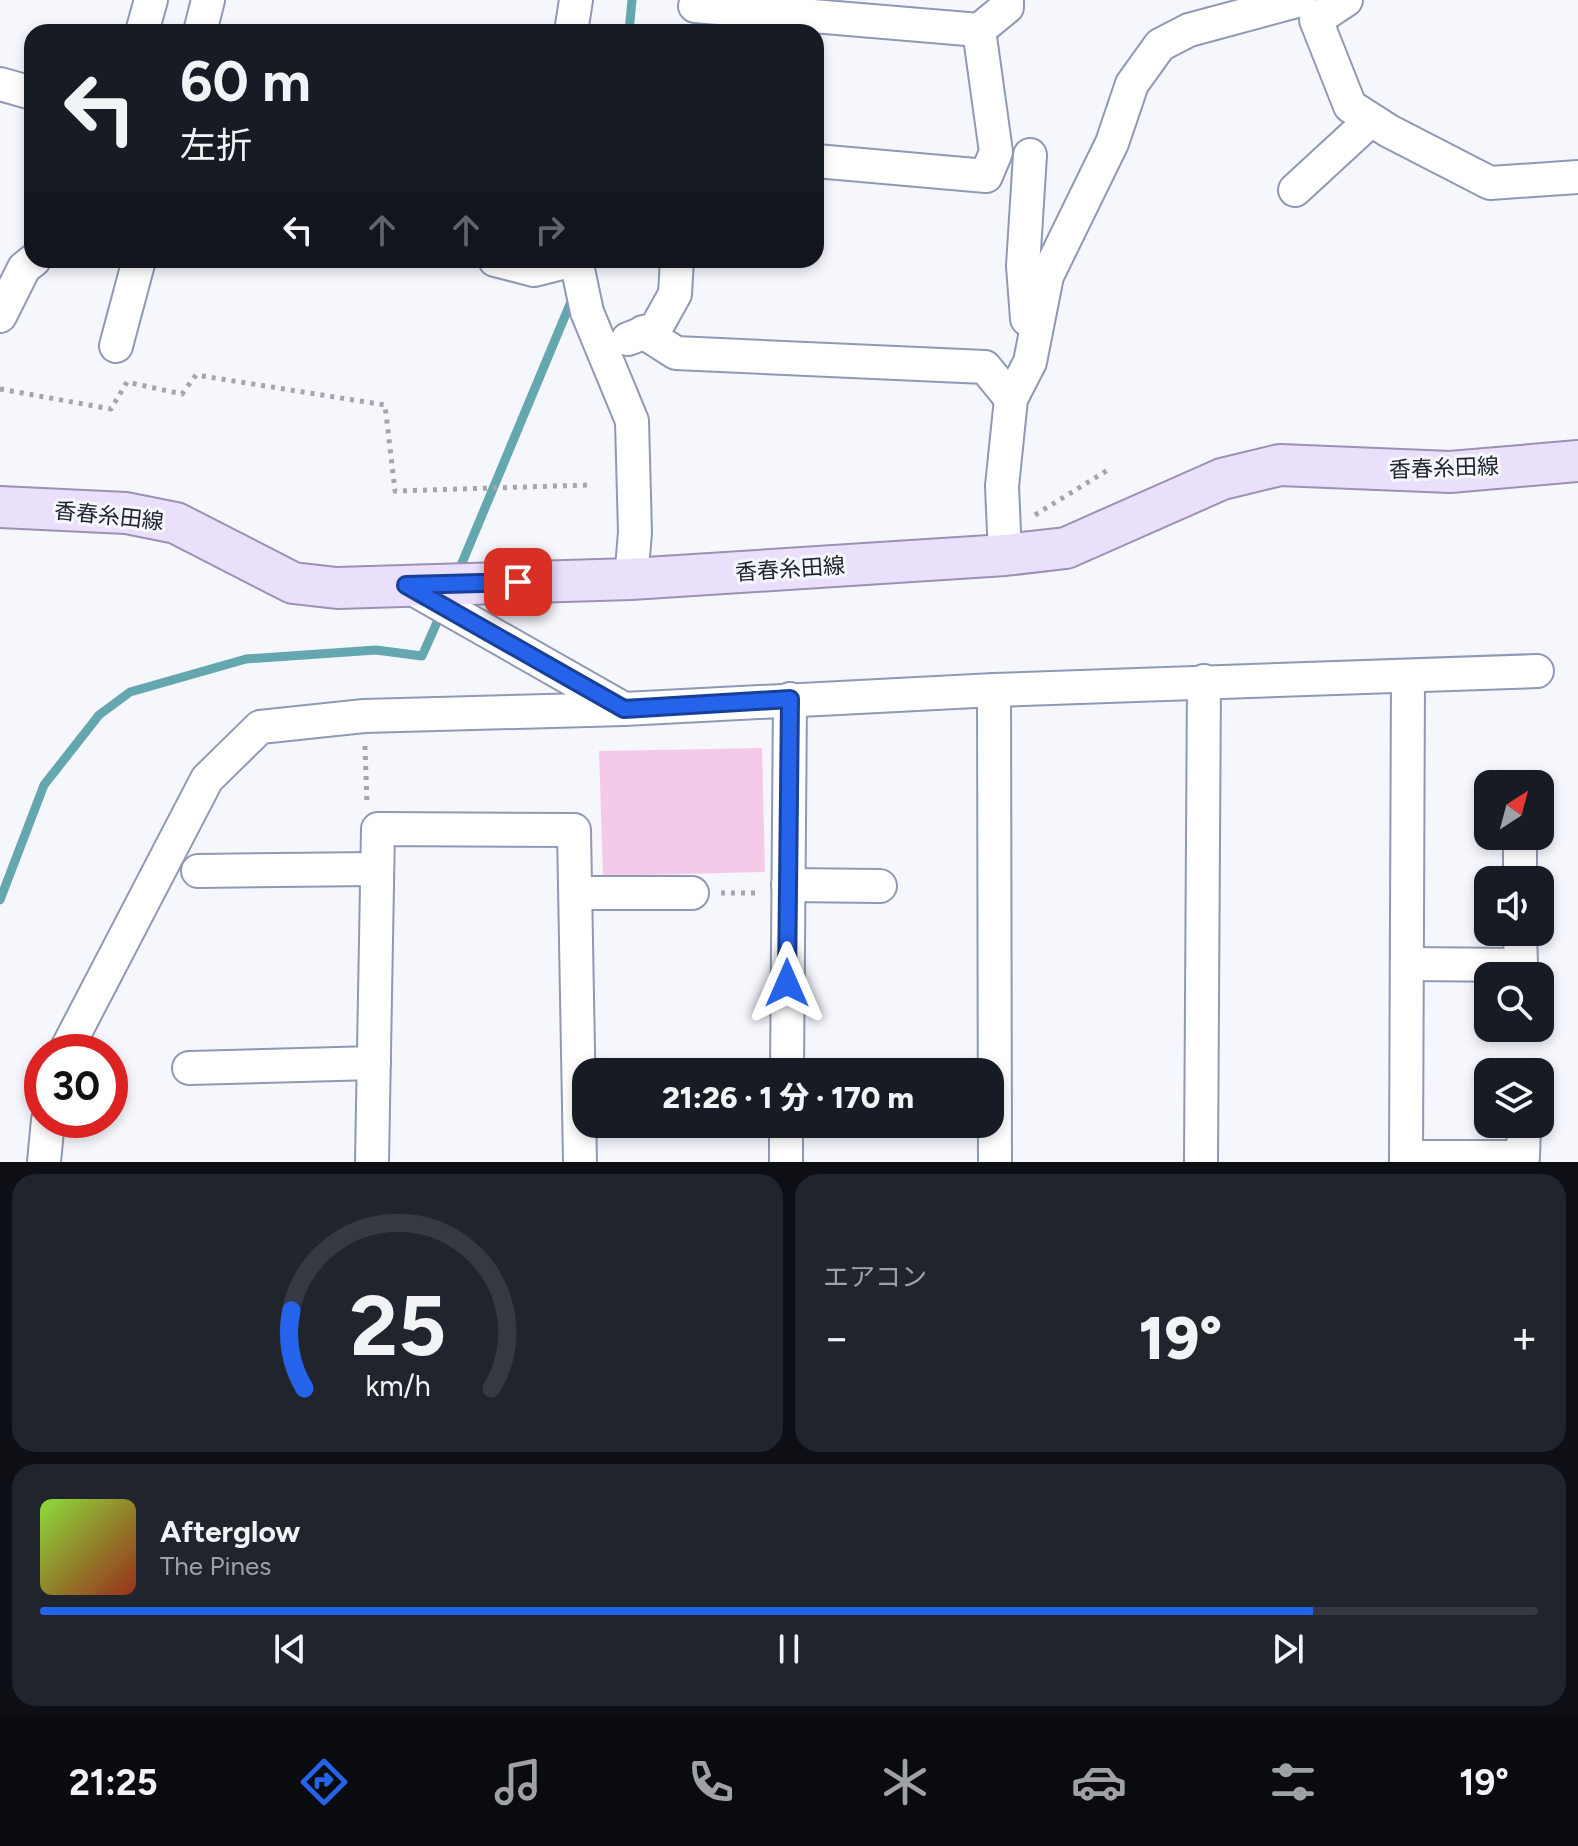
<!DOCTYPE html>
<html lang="ja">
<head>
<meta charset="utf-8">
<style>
  :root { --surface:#171b24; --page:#20242c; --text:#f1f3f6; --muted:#9ea1a6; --line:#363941; --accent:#2563eb }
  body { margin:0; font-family:Figtree,"Noto Sans JP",sans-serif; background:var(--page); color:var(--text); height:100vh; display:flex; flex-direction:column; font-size:30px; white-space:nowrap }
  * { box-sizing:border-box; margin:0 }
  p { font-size:26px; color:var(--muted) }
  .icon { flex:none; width:44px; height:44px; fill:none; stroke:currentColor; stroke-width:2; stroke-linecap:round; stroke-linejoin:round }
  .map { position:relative; height:1162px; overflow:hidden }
  .panel { display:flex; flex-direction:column; gap:12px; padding:12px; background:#0d0f14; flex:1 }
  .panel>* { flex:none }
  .banner { position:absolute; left:24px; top:24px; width:800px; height:244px; border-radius:24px; box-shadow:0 4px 12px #0003; background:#171b24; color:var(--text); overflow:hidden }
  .needle { width:52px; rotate:36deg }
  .controls { position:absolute; left:1474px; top:770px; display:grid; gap:16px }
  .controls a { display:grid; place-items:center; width:80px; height:80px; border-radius:16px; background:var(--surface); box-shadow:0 4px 12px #0003; font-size:40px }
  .speed { position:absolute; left:24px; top:1034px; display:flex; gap:16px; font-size:40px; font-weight:700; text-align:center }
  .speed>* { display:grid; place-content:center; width:104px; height:104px; border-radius:50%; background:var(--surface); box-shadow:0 4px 12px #0003; line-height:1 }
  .speed .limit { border:12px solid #d22; background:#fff; color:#111 }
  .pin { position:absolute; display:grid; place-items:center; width:68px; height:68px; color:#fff; margin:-34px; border-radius:16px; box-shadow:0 4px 12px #0006 }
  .me { position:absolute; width:88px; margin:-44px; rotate:0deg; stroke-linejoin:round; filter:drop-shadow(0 0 6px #0008) }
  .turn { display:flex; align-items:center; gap:28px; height:168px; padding:0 24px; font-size:36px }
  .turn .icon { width:104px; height:104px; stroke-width:2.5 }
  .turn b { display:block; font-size:56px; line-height:68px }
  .lanes { display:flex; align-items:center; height:76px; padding:0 24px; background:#0003; justify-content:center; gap:40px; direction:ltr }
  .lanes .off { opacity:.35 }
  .big { font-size:60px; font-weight:800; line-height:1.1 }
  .panel .tile { flex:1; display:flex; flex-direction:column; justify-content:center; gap:12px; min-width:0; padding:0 28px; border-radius:24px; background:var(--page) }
  .panel .dial { align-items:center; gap:0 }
  .dial svg { height:208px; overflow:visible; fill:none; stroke:var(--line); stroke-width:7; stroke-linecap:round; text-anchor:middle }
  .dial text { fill:var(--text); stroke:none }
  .song { display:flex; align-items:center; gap:24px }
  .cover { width:96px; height:96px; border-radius:12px; background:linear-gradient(135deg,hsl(90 70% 55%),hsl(10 70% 35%)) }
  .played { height:8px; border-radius:4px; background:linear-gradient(90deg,var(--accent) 85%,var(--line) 85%) }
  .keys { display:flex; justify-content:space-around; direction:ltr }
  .heat { display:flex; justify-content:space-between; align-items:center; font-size:44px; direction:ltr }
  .panel .tiles { flex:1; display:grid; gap:12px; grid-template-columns:1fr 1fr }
  .tile:last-child { grid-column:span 2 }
  .trip { position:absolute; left:572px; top:1058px; width:432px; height:80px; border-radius:24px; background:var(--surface); box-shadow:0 4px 12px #0003; font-weight:800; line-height:80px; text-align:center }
  .tabs { display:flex; height:128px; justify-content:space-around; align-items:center; background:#090b0e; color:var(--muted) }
  .tabs .icon { width:56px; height:56px }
  .tabs .active { color:var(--accent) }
  .tabs b { font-size:36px; color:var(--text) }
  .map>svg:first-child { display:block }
</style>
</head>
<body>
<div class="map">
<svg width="1578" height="1162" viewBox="0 0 1578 1162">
  <rect width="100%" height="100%" fill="#f5f7fd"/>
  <!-- green -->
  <path fill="#f5cae8" d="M762,748l3,124 -162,4 -4,-125z"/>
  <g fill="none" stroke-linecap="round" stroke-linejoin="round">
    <!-- stream -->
    <g stroke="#64a7af" stroke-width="9">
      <path d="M629,32l3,-32"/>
      <path d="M457,575l116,-278"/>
      <path d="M0,900l44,-115 55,-70 31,-23 116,-33 130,-9 46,6 20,-45"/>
    </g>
    <defs>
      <g id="minor">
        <path d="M1346,0l-30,20 34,86 39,25 101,52 88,-6"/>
        <path d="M695,6l284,24 28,-23v-7"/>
        <path d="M142,32l9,-32"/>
        <path d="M200,32l8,-32"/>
        <path d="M571,32l5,-32"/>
        <path d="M0,84l32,9"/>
        <path d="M816,161l170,15 10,-24 -17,-122"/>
        <path d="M1295,190l76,-70"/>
        <path d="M495,260l39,10 40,-10"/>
        <path d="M576,260l11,52 45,109 3,112 -4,46"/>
        <path d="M0,316l24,-48 10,-8"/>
        <path d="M1027,319l-4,-53 7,-111"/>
        <path d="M643,332l33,21 309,14 26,32"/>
        <path d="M628,339l28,-11 19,-34 2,-34"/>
        <path d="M116,346l23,-86"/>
        <path d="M1005,555l-3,-69 9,-87 19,-37 17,-86 65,-133 20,-59 28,-39 29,-15 111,-30"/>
        <path d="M406,585l218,124"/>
        <path d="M994,690l1,472"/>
        <path d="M1520,836v44"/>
        <path d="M198,871l177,-2"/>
        <path d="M788,885l92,1"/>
        <path d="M577,893h115"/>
        <path d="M1408,964l113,1 -1,-33"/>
        <path d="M65,1052l142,-273 53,-52 104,-11 260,-7 370,-19 543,-19"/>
        <path d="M189,1068l185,-5"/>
        <path d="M787,1072l3,-373"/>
        <path d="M1406,1157h117l1,-33"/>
        <path d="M44,1162l4,-42"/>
        <path d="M372,1162l6,-333 196,1 6,332"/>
        <path d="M786,1162v-38"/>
        <path d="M1201,1162l3,-481"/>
        <path d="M1406,1162l2,-486"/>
      </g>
      <path id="major" d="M0,507l126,6 50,10 117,60 44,5 294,-9 374,-24 61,-7 156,-69 58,-14 170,7 128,-11"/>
    </defs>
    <!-- minor casing -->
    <use href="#minor" stroke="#9099b3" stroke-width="36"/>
    <!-- major casing -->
    <use href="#major" stroke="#9c91b2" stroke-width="44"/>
    <!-- path -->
    <g stroke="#a4a6ae" stroke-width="5" stroke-dasharray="4 6" stroke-linecap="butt">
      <path d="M0,389l111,20 16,-27 55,12 14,-19 189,30 10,86 194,-6"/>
      <path d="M1035,515l76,-47"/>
      <path d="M365,746l2,58"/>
      <path d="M721,893h38"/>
    </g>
    <!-- minor -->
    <use href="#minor" stroke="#fff" stroke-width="32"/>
    <!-- major -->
    <use href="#major" stroke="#ebe0fb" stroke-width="40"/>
  </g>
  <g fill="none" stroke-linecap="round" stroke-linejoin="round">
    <defs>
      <path id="route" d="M518,582l-112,3 218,124 166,-10 -3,284"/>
    </defs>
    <!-- route casing -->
    <use href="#route" stroke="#184099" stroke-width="20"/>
    <!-- route -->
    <use href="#route" stroke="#2563eb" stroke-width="14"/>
  </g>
  <g text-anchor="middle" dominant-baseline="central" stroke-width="6" stroke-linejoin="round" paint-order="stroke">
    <!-- street labels -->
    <g font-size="22" fill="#21252f" stroke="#f5f7fd">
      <text transform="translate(1444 468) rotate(-2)">香春糸田線</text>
      <text transform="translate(109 516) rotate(6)">香春糸田線</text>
      <text transform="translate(790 569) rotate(-4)">香春糸田線</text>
    </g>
  </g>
</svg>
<div class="controls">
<a><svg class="needle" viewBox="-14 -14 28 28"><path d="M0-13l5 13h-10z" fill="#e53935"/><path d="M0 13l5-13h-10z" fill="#9ea1a6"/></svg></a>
<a><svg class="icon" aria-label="sound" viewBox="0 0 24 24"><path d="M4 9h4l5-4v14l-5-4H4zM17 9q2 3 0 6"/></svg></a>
<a><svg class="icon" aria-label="search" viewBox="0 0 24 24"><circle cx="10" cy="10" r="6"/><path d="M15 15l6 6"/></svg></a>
<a><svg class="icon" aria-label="layers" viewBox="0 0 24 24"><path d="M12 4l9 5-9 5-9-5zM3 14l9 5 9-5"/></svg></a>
</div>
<div class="speed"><div class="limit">30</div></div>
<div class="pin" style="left:518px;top:582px;background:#d93025"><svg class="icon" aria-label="arrive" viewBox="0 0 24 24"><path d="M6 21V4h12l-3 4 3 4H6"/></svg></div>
<svg class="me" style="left:787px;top:983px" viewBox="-20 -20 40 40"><path d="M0-17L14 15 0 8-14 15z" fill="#2563eb" stroke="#fff" stroke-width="4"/></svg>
<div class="trip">21:26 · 1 分 · 170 m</div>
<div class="banner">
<div class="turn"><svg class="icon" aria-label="left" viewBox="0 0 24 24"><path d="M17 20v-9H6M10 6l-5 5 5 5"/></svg><div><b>60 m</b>左折</div></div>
<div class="lanes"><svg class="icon" aria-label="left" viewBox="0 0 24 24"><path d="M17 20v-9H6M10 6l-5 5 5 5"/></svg><svg class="icon off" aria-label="ahead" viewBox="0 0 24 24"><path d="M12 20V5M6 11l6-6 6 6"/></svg><svg class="icon off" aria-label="ahead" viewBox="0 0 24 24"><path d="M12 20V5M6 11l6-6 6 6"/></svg><svg class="icon off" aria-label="right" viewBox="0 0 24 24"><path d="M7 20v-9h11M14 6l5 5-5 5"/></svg></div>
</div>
</div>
<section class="panel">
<div class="tiles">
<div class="tile dial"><svg viewBox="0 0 100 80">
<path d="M14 69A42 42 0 1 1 86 69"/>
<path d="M14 69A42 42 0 0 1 9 39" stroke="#2563eb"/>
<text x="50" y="56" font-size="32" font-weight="700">25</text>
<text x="50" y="72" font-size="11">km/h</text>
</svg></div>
<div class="tile"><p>エアコン</p>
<div class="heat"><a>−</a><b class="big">19°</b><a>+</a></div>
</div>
<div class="tile">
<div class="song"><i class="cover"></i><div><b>Afterglow</b><p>The Pines</p></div></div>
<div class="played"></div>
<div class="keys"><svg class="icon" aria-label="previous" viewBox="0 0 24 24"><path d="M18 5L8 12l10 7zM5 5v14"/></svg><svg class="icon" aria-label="pause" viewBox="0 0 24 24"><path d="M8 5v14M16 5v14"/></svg><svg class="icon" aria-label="next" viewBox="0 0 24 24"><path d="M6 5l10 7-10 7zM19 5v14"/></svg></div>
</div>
</div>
</section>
<nav class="tabs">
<b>21:25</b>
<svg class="icon active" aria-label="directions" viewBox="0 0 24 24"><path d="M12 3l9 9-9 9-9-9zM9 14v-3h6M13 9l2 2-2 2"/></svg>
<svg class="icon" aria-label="music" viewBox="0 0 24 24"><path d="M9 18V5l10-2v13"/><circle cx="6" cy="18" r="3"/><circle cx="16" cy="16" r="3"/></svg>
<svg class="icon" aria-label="phone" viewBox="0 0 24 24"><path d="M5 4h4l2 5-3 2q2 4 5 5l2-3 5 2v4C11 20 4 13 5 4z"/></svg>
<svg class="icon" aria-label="climate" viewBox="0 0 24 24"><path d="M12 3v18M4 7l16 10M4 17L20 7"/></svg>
<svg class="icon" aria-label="car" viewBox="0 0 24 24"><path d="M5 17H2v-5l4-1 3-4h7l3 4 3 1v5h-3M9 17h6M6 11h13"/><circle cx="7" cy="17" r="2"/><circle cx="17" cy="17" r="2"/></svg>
<svg class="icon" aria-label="filters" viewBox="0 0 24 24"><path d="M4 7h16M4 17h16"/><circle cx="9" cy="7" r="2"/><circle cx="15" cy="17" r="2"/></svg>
<b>19°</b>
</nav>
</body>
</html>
